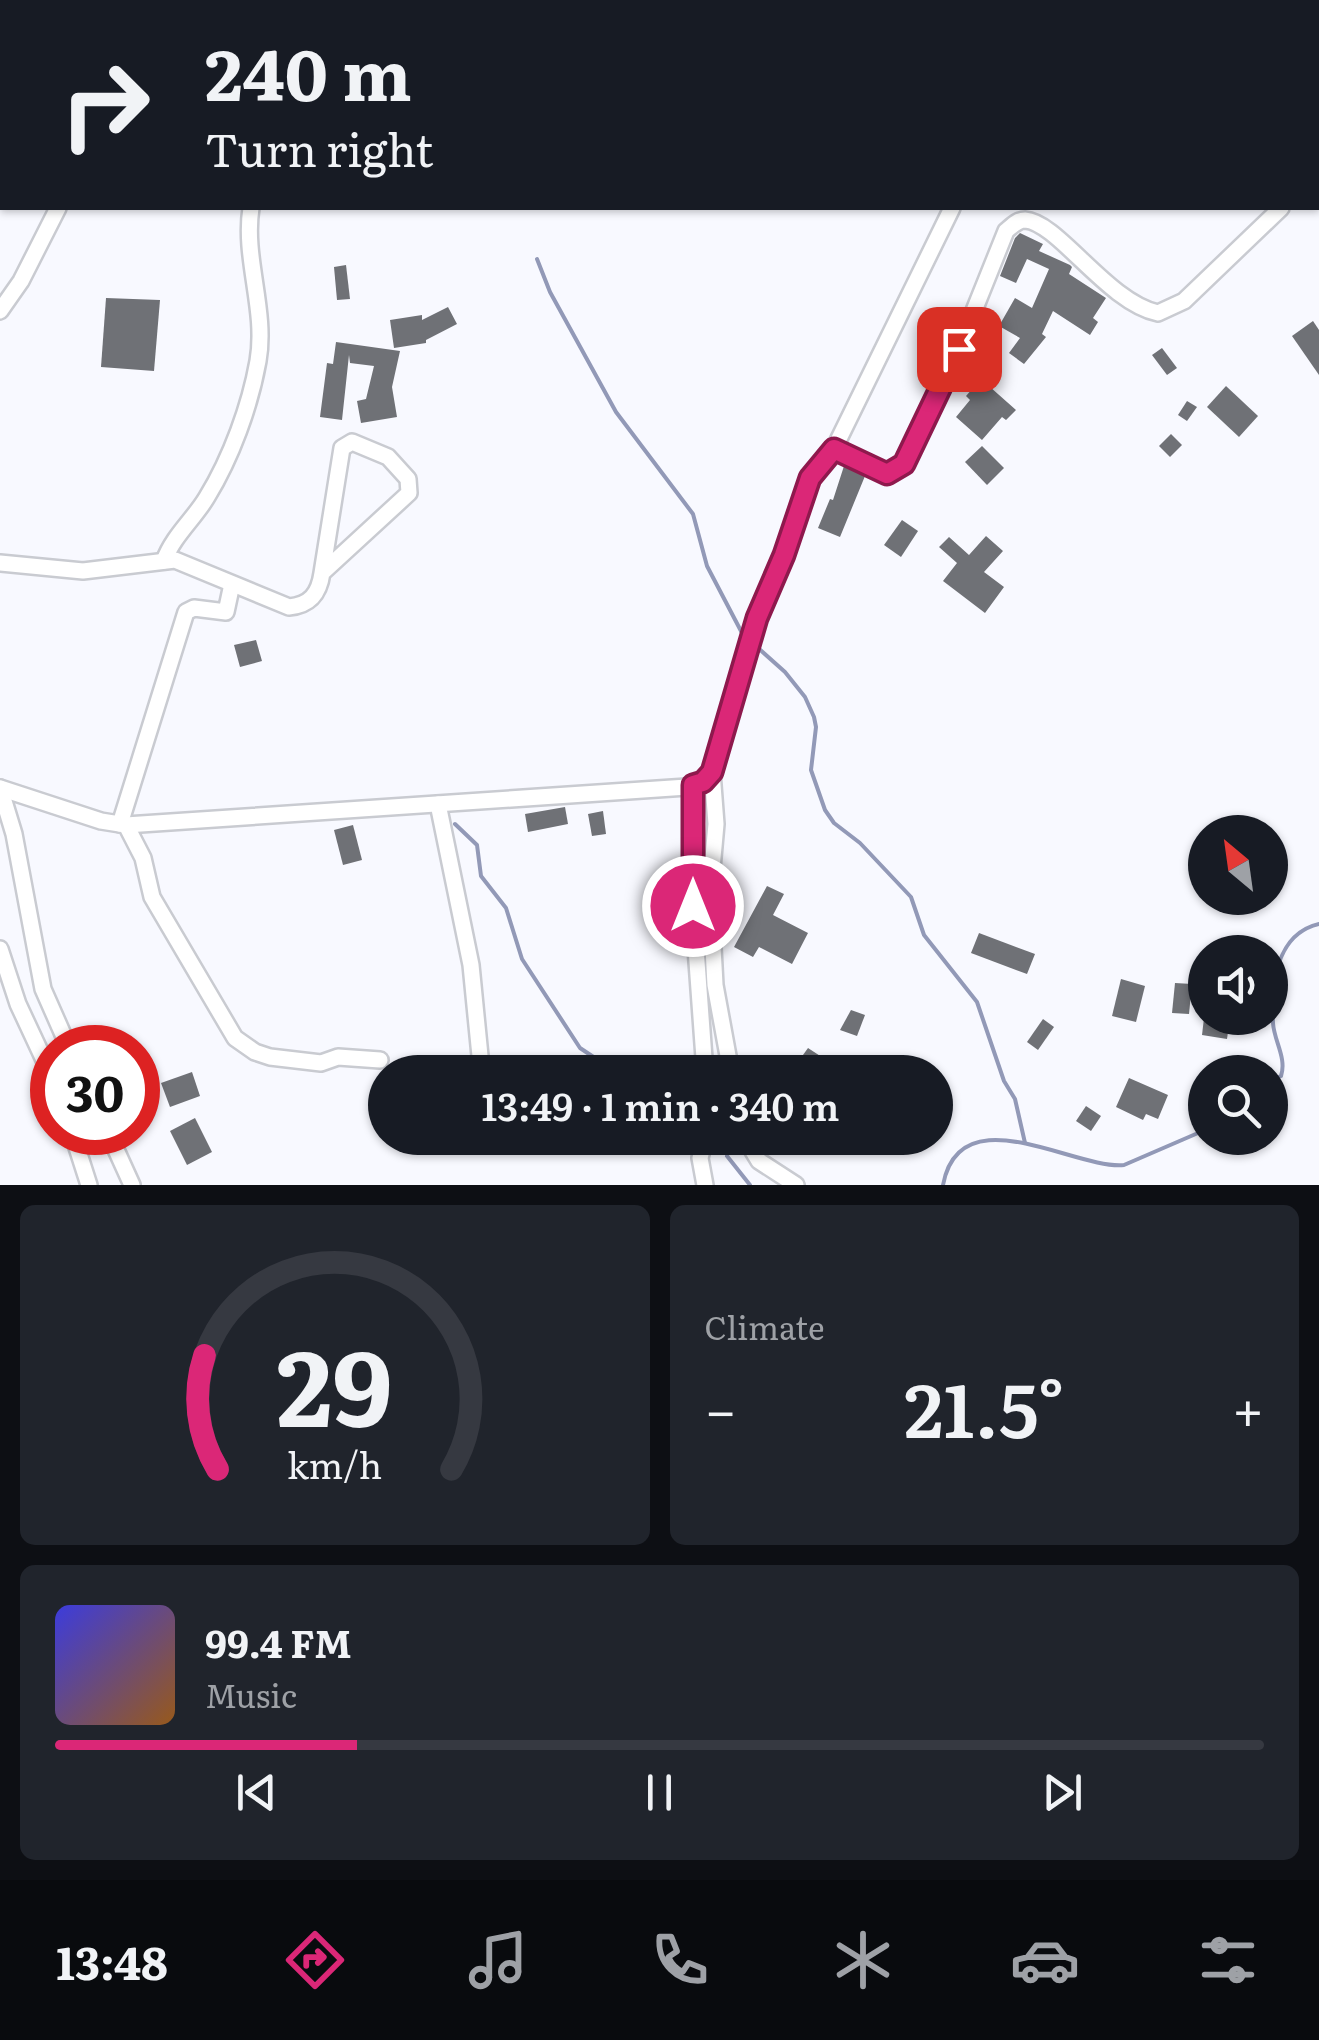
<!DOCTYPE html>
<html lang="en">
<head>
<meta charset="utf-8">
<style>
  :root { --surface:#171b24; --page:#20242c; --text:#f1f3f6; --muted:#9ea1a6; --line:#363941; --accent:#db2777 }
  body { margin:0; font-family:Literata,serif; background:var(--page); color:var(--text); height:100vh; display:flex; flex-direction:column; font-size:38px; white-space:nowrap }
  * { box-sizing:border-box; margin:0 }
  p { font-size:32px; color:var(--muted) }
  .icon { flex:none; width:55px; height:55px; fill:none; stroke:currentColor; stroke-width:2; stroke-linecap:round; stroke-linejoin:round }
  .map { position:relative; height:1185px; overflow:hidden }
  .drawer { display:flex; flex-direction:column; gap:20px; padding:20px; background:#0d0f14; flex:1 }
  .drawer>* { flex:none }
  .banner { position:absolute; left:0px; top:0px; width:1320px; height:210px; box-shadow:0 2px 8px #0004; background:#171b24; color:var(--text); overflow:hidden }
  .needle { width:65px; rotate:331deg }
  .buttons { position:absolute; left:1188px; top:815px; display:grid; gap:20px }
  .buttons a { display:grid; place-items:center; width:100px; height:100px; border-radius:50%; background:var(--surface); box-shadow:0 2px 8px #0004; font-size:50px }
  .speed { position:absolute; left:30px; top:1025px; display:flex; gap:20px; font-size:50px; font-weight:700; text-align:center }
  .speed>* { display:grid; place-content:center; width:130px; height:130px; border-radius:50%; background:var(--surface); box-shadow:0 2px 8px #0004; line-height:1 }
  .speed .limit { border:15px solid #d22; background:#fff; color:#111 }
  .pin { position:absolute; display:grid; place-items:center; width:85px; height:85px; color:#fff; margin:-42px; border-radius:20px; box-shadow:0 5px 15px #0006 }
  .me { position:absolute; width:110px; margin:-55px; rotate:0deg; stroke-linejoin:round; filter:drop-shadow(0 0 8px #0008) }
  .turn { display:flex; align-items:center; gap:35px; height:210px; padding:0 40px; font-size:45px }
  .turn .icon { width:130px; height:130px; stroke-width:2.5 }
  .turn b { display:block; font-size:70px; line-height:85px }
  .big { font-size:75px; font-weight:600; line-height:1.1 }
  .drawer .card { flex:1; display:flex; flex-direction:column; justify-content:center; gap:15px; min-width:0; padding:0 35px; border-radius:15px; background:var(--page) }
  .drawer .dial { align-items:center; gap:0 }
  .dial svg { height:260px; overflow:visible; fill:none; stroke:var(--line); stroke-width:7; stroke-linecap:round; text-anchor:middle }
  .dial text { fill:var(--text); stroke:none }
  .song { display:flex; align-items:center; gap:30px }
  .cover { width:120px; height:120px; border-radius:15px; background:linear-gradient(135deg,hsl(240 70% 55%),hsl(30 70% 35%)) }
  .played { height:10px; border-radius:5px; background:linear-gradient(90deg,var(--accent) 25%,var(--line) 25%) }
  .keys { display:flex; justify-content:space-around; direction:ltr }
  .heat { display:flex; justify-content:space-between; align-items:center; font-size:55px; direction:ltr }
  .drawer .tiles { flex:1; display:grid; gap:20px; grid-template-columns:1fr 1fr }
  .card:last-child { grid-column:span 2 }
  .trip { position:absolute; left:368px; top:1055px; width:585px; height:100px; border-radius:50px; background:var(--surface); box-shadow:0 2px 8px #0004; font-weight:600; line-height:100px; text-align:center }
  .tab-bar { display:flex; height:160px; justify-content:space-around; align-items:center; background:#090b0e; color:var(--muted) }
  .tab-bar .icon { width:70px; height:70px }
  .tab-bar .active { color:var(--accent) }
  .tab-bar b { font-size:45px; color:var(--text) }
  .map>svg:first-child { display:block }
</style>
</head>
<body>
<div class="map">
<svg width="1319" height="1185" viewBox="0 0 1319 1185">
  <rect width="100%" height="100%" fill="#f8f9ff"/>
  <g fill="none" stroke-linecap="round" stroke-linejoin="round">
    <!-- stream -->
    <g stroke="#9299b7" stroke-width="4">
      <path d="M537,259l13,33 66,120 77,102 14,52 35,67"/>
      <path d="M757,647l28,25 20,25 9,20 2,10 -5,43 14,40 9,13 26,20 51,54 13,38 53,67 27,79 11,18 10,44"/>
      <path d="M455,824l22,21 4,31 25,32 16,51 58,89 36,24"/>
      <path d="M1270,1081l11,-5c6,-18 -7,-35 -8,-53 -2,-38 3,-89 46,-99"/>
      <path d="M727,1156l23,29"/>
      <path d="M943,1185c17,-91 132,-15 181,-20l81,-35"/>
    </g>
  </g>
  <!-- building -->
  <g fill="#6f7176">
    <path d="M1020,233l23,11 -4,7 31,14 2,2 -3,7 37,24 -13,20 5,4 -8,13 -37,-24 -11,23 4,3 -22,27 -15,-11 11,-15 -21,-12 16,-28 17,10 17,-39 -22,-10 -11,24 -16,-7 15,-38z"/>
    <path d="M346,265l4,34 -13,1 -3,-33z"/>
    <path d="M106,298l54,2 -6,71 -53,-4z"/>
    <path d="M448,307l9,17 -31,16v3l-32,5 -4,-28 32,-5v5z"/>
    <path d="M1313,321l6,9v45l-27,-39z"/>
    <path d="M336,342l64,9 -8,36 5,30 -36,6 -4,-22 9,-2 8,-33 -24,-3 -1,-8 -7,65 -22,-3 7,-54 6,1z"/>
    <path d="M1162,348l15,20 -10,7 -15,-20z"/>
    <path d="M981,379l35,31 -10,10 -4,-3 -20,23 -26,-23 14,-17 -4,-4z"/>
    <path d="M1226,386l32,30 -19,21 -32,-30z"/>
    <path d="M1187,401l10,6 -10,14 -9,-6z"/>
    <path d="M1171,434l11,11 -12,12 -11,-11z"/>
    <path d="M982,446l22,22 -17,17 -22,-23z"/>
    <path d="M844,466l21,10 -25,61 -22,-9 12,-29 3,1z"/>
    <path d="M902,520l16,11 -17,26 -17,-12z"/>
    <path d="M986,536l17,15 -19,21 20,15 -19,26 -42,-32 14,-18 -18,-16 10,-10 20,18z"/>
    <path d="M256,640l6,21 -22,6 -6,-22z"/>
    <path d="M565,807l3,17 -40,8 -3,-18z"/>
    <path d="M603,811l3,23 -14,2 -4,-22z"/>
    <path d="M353,825l9,35 -19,5 -9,-35z"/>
    <path d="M767,886l17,8 -11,21 35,18 -16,31 -33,-17 -6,10 -19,-10z"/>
    <path d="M979,933l56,21 -8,20 -56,-21z"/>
    <path d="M1121,979l24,7 -9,36 -24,-6z"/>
    <path d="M1175,983l17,1 -3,30 -17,-1z"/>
    <path d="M851,1010l14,5 -8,21 -17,-6z"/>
    <path d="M1204,1018h26l-3,21 -25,-4z"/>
    <path d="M1043,1019l11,8 -16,23 -11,-8z"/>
    <path d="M808,1048l26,17 -5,7h-15l-16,-10z"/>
    <path d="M192,1072l8,24 -30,11 -9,-24z"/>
    <path d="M1129,1078l39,17 -10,24 -12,-5 -3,6 -27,-13z"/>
    <path d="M1086,1106l15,10 -10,15 -15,-10z"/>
    <path d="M195,1118l17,34 -25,13 -17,-34z"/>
  </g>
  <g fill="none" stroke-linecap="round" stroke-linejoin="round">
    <defs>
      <g id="minor">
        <path d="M72,2v-2"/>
        <path d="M289,2v-2"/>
        <path d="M0,26l2,1"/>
        <path d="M1318,173l1,-1"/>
        <path d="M0,311l21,-30 37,-73"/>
        <path d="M834,449l118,-241"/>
        <path d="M164,561c9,-25 30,-42 43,-64 24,-39 43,-91 51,-136 9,-51 -15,-103 -7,-153"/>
        <path d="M0,563l83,8 92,-11 114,47c21,-2 30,-13 33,-34l20,-125 10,-6 36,15 20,22 1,14 -87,80"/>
        <path d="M712,772l4,52 -6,67 5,94 16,87"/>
        <path d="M693,785v122l12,165"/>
        <path d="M0,788l101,33 25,4 561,-38 16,-5 9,-10 45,-154 35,-84 18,-56 24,-29 53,24 17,-9 41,-81 61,-152c6,-5 11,-11 19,-11 33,2 82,82 133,93l26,-12 97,-93"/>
        <path d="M0,788l14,46 29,155 26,59"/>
        <path d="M438,804l33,161 10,101"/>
        <path d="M120,824l66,-212 8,-4 32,4 6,-28"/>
        <path d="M126,825l17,33 9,39 83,141 20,14 15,5 51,6 17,-6 42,3"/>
        <path d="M0,949l18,55 34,73"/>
        <path d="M72,1132l17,53"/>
        <path d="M108,1132l24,53"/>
        <path d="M705,1138l-5,20 5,27"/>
        <path d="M745,1138l14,23 37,24"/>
      </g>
    </defs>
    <!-- minor casing -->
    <use href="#minor" stroke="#c9cbd1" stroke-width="20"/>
    <!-- minor -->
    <use href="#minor" stroke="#fff" stroke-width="15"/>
  </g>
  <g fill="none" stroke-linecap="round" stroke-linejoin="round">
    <defs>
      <path id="route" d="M693,906v-121l10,-3 9,-10 45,-154 27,-63 26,-77 24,-29 53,25 17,-10 55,-115"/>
    </defs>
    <!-- route casing -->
    <use href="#route" stroke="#8e194d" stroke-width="25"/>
    <!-- route -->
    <use href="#route" stroke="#db2777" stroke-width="18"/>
  </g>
</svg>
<div class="buttons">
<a><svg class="needle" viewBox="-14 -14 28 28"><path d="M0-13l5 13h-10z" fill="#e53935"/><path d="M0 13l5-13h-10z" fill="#9ea1a6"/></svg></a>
<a><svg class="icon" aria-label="sound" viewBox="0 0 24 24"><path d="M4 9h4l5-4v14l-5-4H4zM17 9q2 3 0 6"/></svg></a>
<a><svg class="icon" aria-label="search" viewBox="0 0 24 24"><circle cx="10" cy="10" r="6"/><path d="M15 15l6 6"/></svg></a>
</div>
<div class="speed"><div class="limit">30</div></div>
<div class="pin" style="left:959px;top:349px;background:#d93025"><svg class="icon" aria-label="arrive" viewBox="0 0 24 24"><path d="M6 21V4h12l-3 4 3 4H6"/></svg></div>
<svg class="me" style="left:693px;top:906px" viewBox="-20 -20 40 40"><circle r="17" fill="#db2777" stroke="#fff" stroke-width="3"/><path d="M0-11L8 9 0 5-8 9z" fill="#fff"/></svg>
<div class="trip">13:49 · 1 min · 340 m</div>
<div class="banner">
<div class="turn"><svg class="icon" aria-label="right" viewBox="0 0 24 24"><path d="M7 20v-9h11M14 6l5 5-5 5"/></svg><div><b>240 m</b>Turn right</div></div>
</div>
</div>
<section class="drawer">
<div class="tiles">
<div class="card dial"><svg viewBox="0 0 100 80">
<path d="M14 69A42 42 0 1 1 86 69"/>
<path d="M14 69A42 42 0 0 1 10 34" stroke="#db2777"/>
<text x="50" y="56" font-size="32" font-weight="700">29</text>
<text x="50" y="72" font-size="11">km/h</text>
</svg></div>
<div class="card"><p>Climate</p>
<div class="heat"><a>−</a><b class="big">21.5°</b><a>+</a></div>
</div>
<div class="card">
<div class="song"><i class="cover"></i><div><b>99.4 FM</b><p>Music</p></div></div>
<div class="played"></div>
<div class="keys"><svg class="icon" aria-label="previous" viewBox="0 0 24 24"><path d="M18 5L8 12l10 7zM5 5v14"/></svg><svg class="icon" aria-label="pause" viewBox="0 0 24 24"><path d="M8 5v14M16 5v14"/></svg><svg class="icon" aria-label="next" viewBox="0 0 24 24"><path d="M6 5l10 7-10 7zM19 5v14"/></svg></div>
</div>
</div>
</section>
<nav class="tab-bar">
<b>13:48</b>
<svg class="icon active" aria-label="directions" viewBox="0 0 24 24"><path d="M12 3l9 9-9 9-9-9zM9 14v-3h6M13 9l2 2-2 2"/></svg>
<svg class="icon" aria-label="music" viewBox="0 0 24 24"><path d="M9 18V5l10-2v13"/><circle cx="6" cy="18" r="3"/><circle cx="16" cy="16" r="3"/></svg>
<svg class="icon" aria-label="phone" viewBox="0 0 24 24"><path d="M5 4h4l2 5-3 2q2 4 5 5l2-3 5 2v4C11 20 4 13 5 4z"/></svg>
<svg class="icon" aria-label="climate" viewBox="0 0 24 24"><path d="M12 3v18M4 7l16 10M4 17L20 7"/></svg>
<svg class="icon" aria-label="car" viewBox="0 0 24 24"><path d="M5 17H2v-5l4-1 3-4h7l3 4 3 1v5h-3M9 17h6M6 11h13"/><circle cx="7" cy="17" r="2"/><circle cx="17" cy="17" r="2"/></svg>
<svg class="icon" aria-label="filters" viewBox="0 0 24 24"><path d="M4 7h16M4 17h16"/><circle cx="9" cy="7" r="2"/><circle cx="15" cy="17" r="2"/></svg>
</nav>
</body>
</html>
